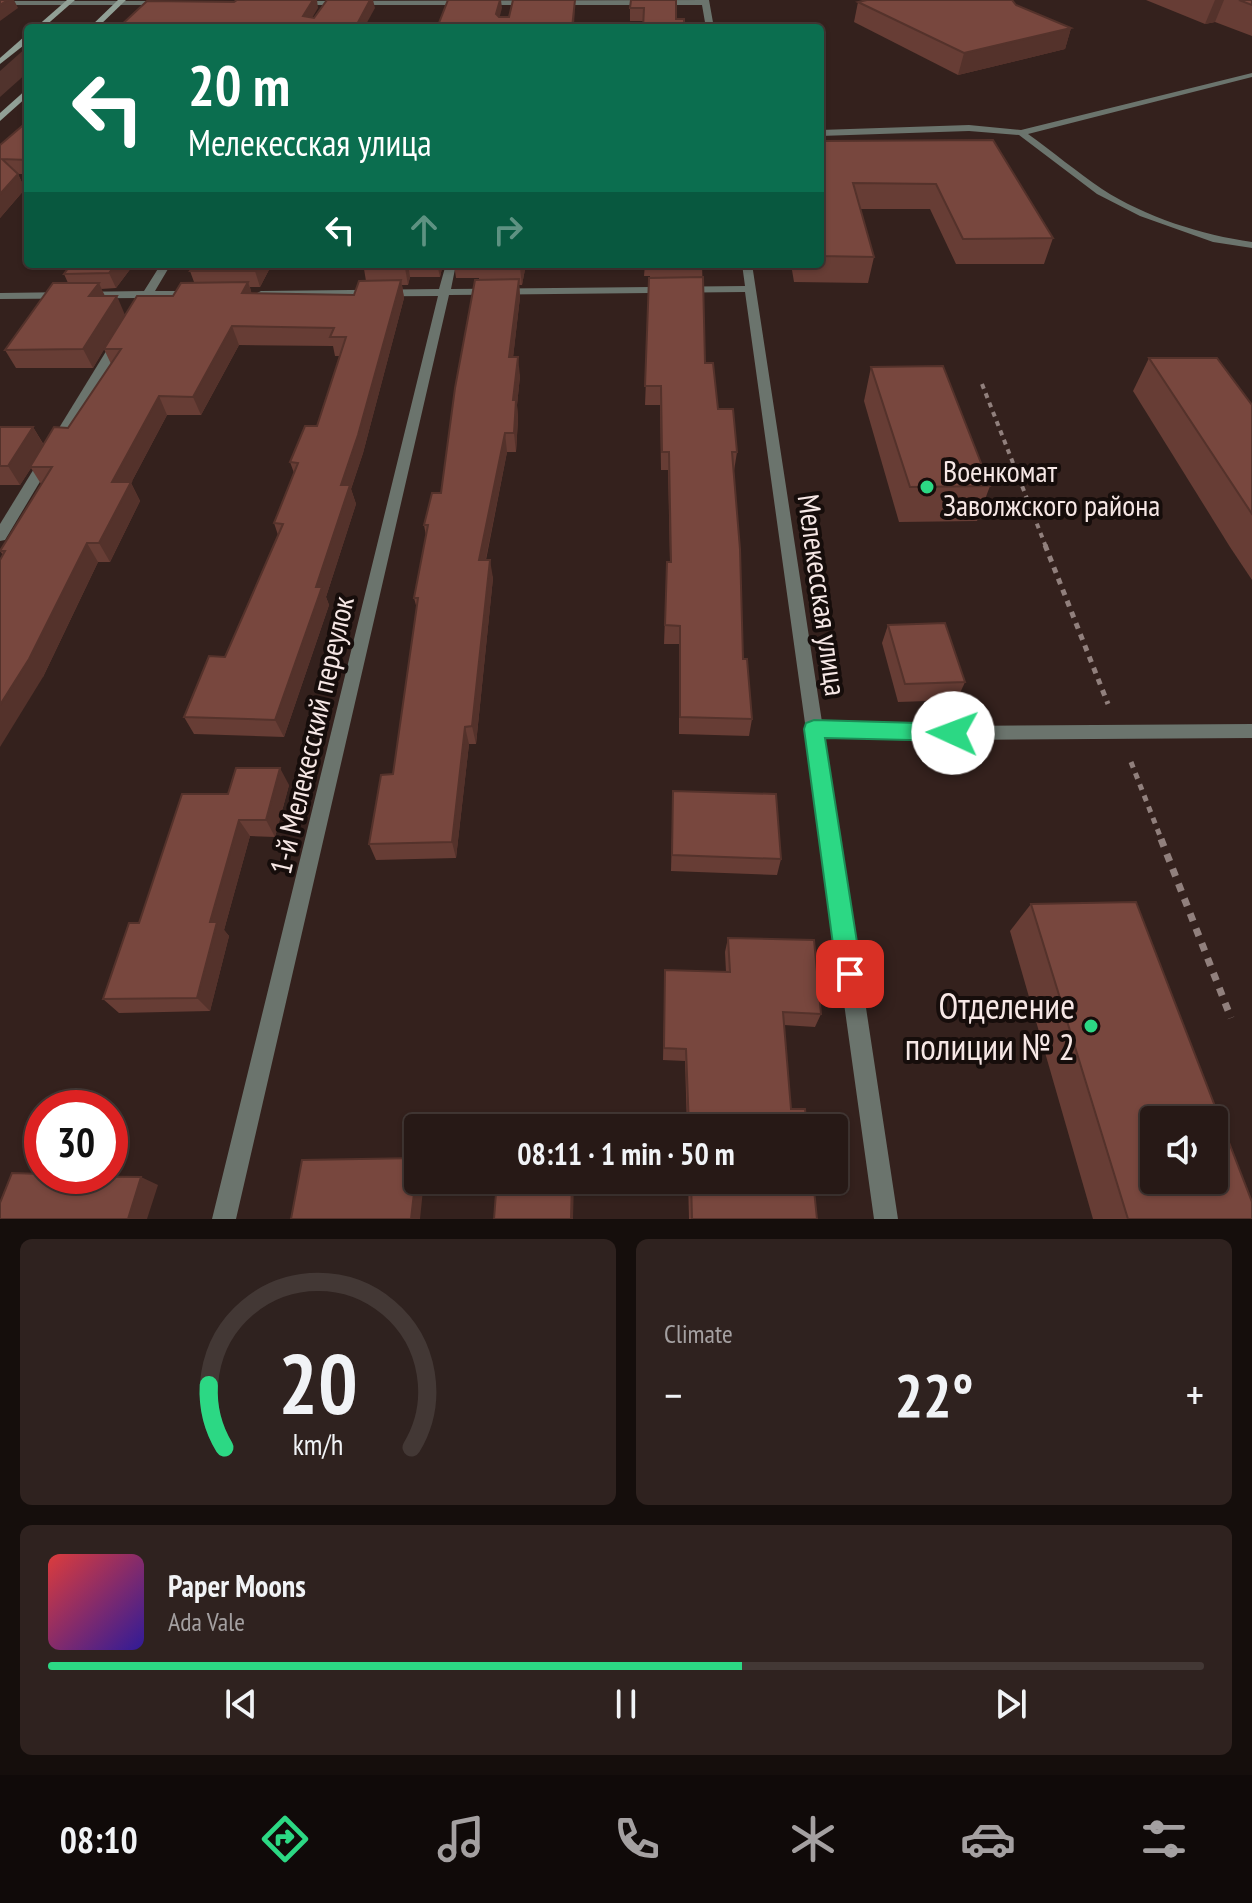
<!DOCTYPE html>
<html lang="en">
<head>
<meta charset="utf-8">
<style>
  :root { --surface:#271916; --page:#2f221f; --text:#f1f3f6; --muted:#a4a0a1; --line:#433835; --accent:#2cd884 }
  body { margin:0; font-family:"PT Sans Narrow",sans-serif; background:var(--page); color:var(--text); height:100vh; display:flex; flex-direction:column; font-size:30px; white-space:nowrap }
  * { box-sizing:border-box; margin:0 }
  p { font-size:26px; color:var(--muted) }
  .icon { flex:none; width:44px; height:44px; fill:none; stroke:currentColor; stroke-width:2; stroke-linecap:round; stroke-linejoin:round }
  .map { position:relative; height:1219px; overflow:hidden }
  .side { display:flex; flex-direction:column; gap:20px; padding:20px; background:#150e0c; flex:1 }
  .side>* { flex:none }
  .banner { position:absolute; left:24px; top:24px; width:800px; height:244px; border-radius:8px; box-shadow:0 2px 6px #0004,0 0 0 2px var(--line); background:#0b6e4f; color:#fff; overflow:hidden }
  .fabs { position:absolute; left:1140px; top:1106px; display:grid; gap:16px }
  .fabs a { display:grid; place-items:center; width:88px; height:88px; border-radius:8px; background:var(--surface); box-shadow:0 2px 6px #0004,0 0 0 2px var(--line); font-size:40px }
  .speed { position:absolute; left:24px; top:1090px; display:flex; gap:16px; font-size:40px; font-weight:700; text-align:center }
  .speed>* { display:grid; place-content:center; width:104px; height:104px; border-radius:50%; background:var(--surface); box-shadow:0 2px 6px #0004,0 0 0 2px var(--line); line-height:1 }
  .speed .limit { border:12px solid #d22; background:#fff; color:#111 }
  .pin { position:absolute; display:grid; place-items:center; width:68px; height:68px; color:#fff; margin:-34px; border-radius:16px; box-shadow:0 4px 12px #0006 }
  .me { position:absolute; width:88px; margin:-44px; rotate:272deg; stroke-linejoin:round; filter:drop-shadow(0 0 6px #0008) }
  .turn { display:flex; align-items:center; gap:28px; height:168px; padding:0 32px; font-size:36px }
  .turn .icon { width:104px; height:104px; stroke-width:2.5 }
  .turn b { display:block; font-size:56px; line-height:68px }
  .lanes { display:flex; align-items:center; height:76px; padding:0 32px; background:#0003; justify-content:center; gap:40px; direction:ltr }
  .lanes .off { opacity:.35 }
  .big { font-size:60px; font-weight:700; line-height:1.1 }
  .side .card { flex:1; display:flex; flex-direction:column; justify-content:center; gap:12px; min-width:0; padding:0 28px; border-radius:12px; background:var(--page) }
  .side .dial { align-items:center; gap:0 }
  .dial svg { height:208px; overflow:visible; fill:none; stroke:var(--line); stroke-width:7; stroke-linecap:round; text-anchor:middle }
  .dial text { fill:var(--text); stroke:none }
  .song { display:flex; align-items:center; gap:24px }
  .cover { width:96px; height:96px; border-radius:12px; background:linear-gradient(135deg,hsl(0 70% 55%),hsl(250 70% 35%)) }
  .played { height:8px; border-radius:4px; background:linear-gradient(90deg,var(--accent) 60%,var(--line) 60%) }
  .keys { display:flex; justify-content:space-around; direction:ltr }
  .heat { display:flex; justify-content:space-between; align-items:center; font-size:44px; direction:ltr }
  .side .tiles { flex:1; display:grid; gap:20px; grid-template-columns:1fr 1fr }
  .card:last-child { grid-column:span 2 }
  .trip { position:absolute; left:404px; top:1114px; width:444px; height:80px; border-radius:8px; background:var(--surface); box-shadow:0 2px 6px #0004,0 0 0 2px var(--line); font-weight:700; line-height:80px; text-align:center }
  .dock { display:flex; height:128px; justify-content:space-around; align-items:center; background:#100a09; color:var(--muted) }
  .dock .icon { width:56px; height:56px }
  .dock .current { color:var(--accent) }
  .dock b { font-size:36px; color:var(--text) }
  .map>svg:first-child { display:block }
</style>
</head>
<body>
<div class="map">
<svg width="1252" height="1219" viewBox="0 0 1252 1219">
  <rect width="100%" height="100%" fill="#34211d"/>
  <!-- green -->
  <path fill="#51332d" d="M28,46v26l-28,25v-26z"/>
  <g fill="none" stroke-linecap="round" stroke-linejoin="round">
    <!-- path-far2 -->
    <path stroke="#91807d" stroke-width="4" stroke-dasharray="5 5" stroke-linecap="butt" d="M982,384l64,163"/>
    <!-- path-far1 -->
    <g stroke="#91807d" stroke-width="5" stroke-dasharray="6 6" stroke-linecap="butt">
      <path d="M1045,545l63,159"/>
      <path d="M1131,762l31,79"/>
    </g>
    <!-- path -->
    <path stroke="#91807d" stroke-width="7" stroke-dasharray="8 8" stroke-linecap="butt" d="M1161,839l70,179"/>
    <!-- lane -->
    <path fill="#6b746d" fill-rule="evenodd" d="M1252,73v4l-224,57c25,18 49,38 74,55 43,28 100,46 150,53v6l-39,-6 -73,-26 -43,-22 -78,-59 -50,-4 -149,5v-6l149,-5 52,5z"/>
    <!-- street -->
    <g fill="#6b746d" fill-rule="evenodd">
      <path d="M709,0l5,28h-8l-4,-23h-404l-4,-2 4,-2z"/>
      <path d="M0,1h166l4,2 -4,2h-166z"/>
      <path d="M161,264h10l-16,27h39l4,1v4l-47,2 -7,5 -4,-1v-4l-140,1v-6l144,-2z"/>
      <path d="M446,264h10l-5,25 294,-3 -3,-22h10l70,458 131,4 299,-2v14l-299,2 -128,-3 73,482h-24l-129,-927 -296,3 -213,924h-24l226,-923 -177,1 -6,-3 6,-3 178,-2z"/>
      <path d="M119,336l6,4 -120,200 -5,1v-17l113,-184z"/>
    </g>
    <!-- secondary -->
    <g fill="#91a096" fill-rule="evenodd">
      <path d="M67,0h8l-32,28h-8z"/>
      <path d="M118,0h8l-29,28h-8z"/>
      <path d="M25,36h3v6l-28,22v-6z"/>
      <path d="M28,88v8l-28,25v-8z"/>
    </g>
  </g>
  <!-- wall -->
  <g fill="#673d35">
    <path d="M676,0l-32,21h-14v-13z"/>
    <path d="M1146,0h106v36l-37,-14 -10,2z"/>
    <path d="M858,2l158,3 55,23 -6,21 -107,26 -104,-53z"/>
    <path d="M28,121v53h-10l7,15 -25,29v-73z"/>
    <path d="M993,140l60,98 -9,26h-88l-26,-55h-70l14,48 -6,26 -74,-1 -3,-18h29v-123z"/>
    <path d="M66,264h68l-18,24 -15,1 4,7 20,19 48,-19 21,-14 -4,-11 5,-7h77l-12,23h-10l1,6 103,2 12,-14 -2,-12 2,-5h77l-3,13h-30l-2,8h-6l2,13 -41,155 -12,36 5,15 -30,93 3,8 -45,132 -90,-3 -10,-17 41,-60 53,-122 -4,-12 20,-50 -4,-11 27,-36 23,-70h-5l-2,-10 -94,-1 -38,70h-34l-36,68 9,18 -30,61h-12l-55,115 -40,-122 -3,-4 41,-67 -10,-16 -11,17h-20v-58h33l11,18 24,-17 43,-64 -7,-15 -11,19h-77l-11,-18 63,-67 -4,-9 4,-6z"/>
    <path d="M454,264h72l-4,21h-3l1,12 -7,60 7,19 -3,29 1,14 -2,33h-9l-21,108 7,18 -17,166h-7l-13,114 -80,2 -7,-16 24,-70 24,-165 -3,-11 12,-62 -2,-11 17,-32 38,-213v-2h-23z"/>
    <path d="M645,264h57l3,99 13,46 19,43 -3,19 9,188 9,60 -3,17 -70,-2v-90h-15l3,-82h3l-2,-92h-7l-1,-65h-15l5,-129h-6z"/>
    <path d="M1149,358l103,47v175l-22,-33 -97,-156z"/>
    <path d="M871,367l119,119 -13,35 -78,1 -35,-121z"/>
    <path d="M888,625l77,57 -8,18 -59,2 -16,-59z"/>
    <path d="M289,785l-14,52 -25,-1 -26,94 5,6 -19,75 -91,2 -16,-14 125,-205z"/>
    <path d="M673,791l108,68 -4,16 -106,-4z"/>
    <path d="M1031,904l221,315h-159l-83,-288z"/>
    <path d="M728,938l93,76 -6,13 -31,-2 7,84 16,19h-120l-2,-67 -22,-1 2,-90 61,2 -1,-20z"/>
    <path d="M688,1180h125l4,39h-128z"/>
  </g>
  <!-- shaded-wall -->
  <g fill="#54322b">
    <path d="M8,0h6l4,8 -18,13v-16z"/>
    <path d="M313,0h4l1,8 -12,20 -3,-12z"/>
    <path d="M370,0h3l2,8 -11,20h-9z"/>
    <path d="M500,0h1l1,8 -5,19 -1,-13z"/>
    <path d="M575,0l-1,28h-2z"/>
    <path d="M1215,0h9l-9,22 -10,2z"/>
    <path d="M1071,28l-6,21 -107,26 6,-22z"/>
    <path d="M18,174l7,15 -25,29v-24z"/>
    <path d="M116,264h18l-18,24 -7,-15z"/>
    <path d="M259,264h13l-12,23 -5,-16z"/>
    <path d="M406,264h2l2,13 -2,8 -3,-17z"/>
    <path d="M437,264h6l-3,13z"/>
    <path d="M521,264h5l-4,21 -2,-17z"/>
    <path d="M519,279l1,18 -9,79 -2,-19z"/>
    <path d="M401,280l3,18 -41,155 -12,36 5,15 -30,93 3,8 -45,132 -9,-17 41,-133 25,-102z"/>
    <path d="M248,282l6,18 -12,-7z"/>
    <path d="M99,283l8,18 -18,-5z"/>
    <path d="M117,296l8,19 -32,53 -10,-19z"/>
    <path d="M232,326l7,19 -38,70 -8,-18z"/>
    <path d="M518,357l2,19 -3,29 1,14 -2,33 -2,-19 -1,-33z"/>
    <path d="M159,396l8,19 -36,68 9,18 -30,61 -11,-19 13,-61z"/>
    <path d="M33,427l11,19 -14,21 1,1 -11,17 -12,-19z"/>
    <path d="M505,433l2,19 -25,126 -3,-18z"/>
    <path d="M87,543l11,19 -55,115 -43,70v-42z"/>
    <path d="M490,560l3,18 -17,166 -4,-18z"/>
    <path d="M465,727l4,17 -13,114 -4,-16z"/>
    <path d="M280,768l9,17 -14,52 -9,-17z"/>
    <path d="M239,820l11,16 -26,94 5,6 -19,75 -13,-13 13,-76z"/>
    <path d="M418,1158v22h6l-4,39h-9z"/>
    <path d="M141,1177l17,8 -11,34h-19z"/>
    <path d="M572,1180h2l-1,39h-2z"/>
  </g>
  <!-- building -->
  <g fill="#78473e" stroke="#54322b" stroke-width="2" fill-rule="evenodd">
    <path d="M0,0h8l-8,5z"/>
    <path d="M237,0h76l-10,16 11,2 13,-18h43l-15,28h-237l29,-27 87,1z"/>
    <path d="M448,0h52l-4,14 3,3h10l4,-17h62l-3,28h-135z"/>
    <path d="M631,0h45v19h8v9h-41l1,-20h-14z"/>
    <path d="M867,0h145l4,5 55,23 -107,25 -106,-51z"/>
    <path d="M1239,0h13v5z"/>
    <path d="M28,121v39l-26,-1 16,15 -18,20v-49z"/>
    <path d="M993,140l60,98 -90,1 -27,-55 -83,-1 21,74 -54,-1v-115z"/>
    <path d="M71,264h45l-7,9 -45,1z"/>
    <path d="M195,264h64l-4,7h-65z"/>
    <path d="M366,264h40l-1,4 -41,1z"/>
    <path d="M478,264h43l-1,4h-43z"/>
    <rect x="650" y="264" width="52" height="3"/>
    <path d="M703,277l2,86h8l5,46h15l4,43h-5l8,97 3,110h4l5,60 -72,-2v-91l-15,-1 2,-63h4l-2,-110h-7l-1,-66h-16l4,-108z"/>
    <path d="M519,279l-10,78h9l-5,43h3l-2,33h-9l-26,127h11l-18,166 -7,1 -13,115 -83,2 12,-69 12,-1 25,-176h-4l14,-73h-4l8,-32h9l14,-105 20,-108z"/>
    <path d="M401,280l-43,155 -17,50h9l-34,102h6l-47,133 -91,-3 25,-61 16,1 58,-133 -9,-1 24,-60 -8,-1 15,-36h12l29,-89h-16l4,-9 -102,-2 -39,71 -34,-1 -47,86h19l-32,61h-12l-58,116 -29,46v-145l5,-9h-5l52,-84h-22l24,-40 14,1 53,-79h-17l33,-53h36l8,-13 67,-1 -6,11 112,2 5,-14z"/>
    <path d="M53,283h46l-10,13h28l-34,53 -78,1z"/>
    <path d="M1149,358h68l35,47v109z"/>
    <path d="M943,366l47,120 -80,1 -39,-120z"/>
    <path d="M0,427h33l-25,39h-8z"/>
    <path d="M945,623l20,59 -60,2 -17,-59z"/>
    <path d="M236,768h44l-14,52h-27l-29,102h7l-20,76 -94,1 26,-76h10l43,-129h46z"/>
    <path d="M673,791l103,3 5,65 -109,-4z"/>
    <path d="M1136,902l116,300v17h-124l-97,-315zM1154,1120h60v60h-60z"/>
    <path d="M728,938l86,2 7,74 -38,-2 8,97h14l2,19h-118l-3,-79 -22,-1 1,-78 65,2z"/>
    <path d="M503,1115l72,1 -1,12h-72z"/>
    <path d="M418,1158l-7,61h-120l11,-59z"/>
    <path d="M12,1173l30,1v2l99,1 -13,42h-128v-16z"/>
    <path d="M497,1180h75l-1,39h-77z"/>
    <path d="M691,1180h122l4,39h-125z"/>
  </g>
  <!-- route -->
  <path fill="#2cd884" stroke="#1d8c56" stroke-width="2" d="M814,720l139,4 7,3 3,6 -3,6 -7,2 -128,-3 37,236 -4,8 -8,4 -9,-4 -4,-8 -33,-245 2,-6z"/>
  <!-- markers -->
  <g fill="#2cd884" stroke="#160d0b" stroke-width="3">
    <circle cx="927" cy="487" r="8"/>
    <circle cx="1091" cy="1026" r="8"/>
  </g>
  <g text-anchor="middle" dominant-baseline="central" stroke-width="8" stroke-linejoin="round" paint-order="stroke">
    <!-- poi labels -->
    <g font-size="30" fill="#f6e7e5" stroke="#160d0b" text-anchor="start">
      <text x="943" y="470">Военкомат<tspan x="943" dy="34">Заволжского района</tspan></text>
    </g>
    <!-- street labels -->
    <g font-size="30" fill="#f6e7e5" stroke="#160d0b">
      <text transform="translate(823 595) rotate(82)">Мелекесская улица</text>
      <text transform="translate(311 735) rotate(-77)">1-й Мелекесский переулок</text>
    </g>
    <!-- near-poi labels -->
    <g font-size="36" fill="#f6e7e5" stroke="#160d0b" text-anchor="end">
      <text x="1075" y="1005">Отделение<tspan x="1075" dy="41">полиции № 2</tspan></text>
    </g>
  </g>
</svg>
<div class="fabs">
<a><svg class="icon" aria-label="sound" viewBox="0 0 24 24"><path d="M4 9h4l5-4v14l-5-4H4zM17 9q2 3 0 6"/></svg></a>
</div>
<div class="speed"><div class="limit">30</div></div>
<div class="pin" style="left:850px;top:974px;background:#d93025"><svg class="icon" aria-label="arrive" viewBox="0 0 24 24"><path d="M6 21V4h12l-3 4 3 4H6"/></svg></div>
<svg class="me" style="left:953px;top:733px" viewBox="-20 -20 40 40"><circle r="19" fill="#fff"/><path d="M0-13L10 11 0 6-10 11z" fill="#2cd884"/></svg>
<div class="trip">08:11 · 1 min · 50 m</div>
<div class="banner">
<div class="turn"><svg class="icon" aria-label="left" viewBox="0 0 24 24"><path d="M17 20v-9H6M10 6l-5 5 5 5"/></svg><div><b>20 m</b>Мелекесская улица</div></div>
<div class="lanes"><svg class="icon" aria-label="left" viewBox="0 0 24 24"><path d="M17 20v-9H6M10 6l-5 5 5 5"/></svg><svg class="icon off" aria-label="ahead" viewBox="0 0 24 24"><path d="M12 20V5M6 11l6-6 6 6"/></svg><svg class="icon off" aria-label="right" viewBox="0 0 24 24"><path d="M7 20v-9h11M14 6l5 5-5 5"/></svg></div>
</div>
</div>
<section class="side">
<div class="tiles">
<div class="card dial"><svg viewBox="0 0 100 80">
<path d="M14 69A42 42 0 1 1 86 69"/>
<path d="M14 69A42 42 0 0 1 8 45" stroke="#2cd884"/>
<text x="50" y="56" font-size="32" font-weight="700">20</text>
<text x="50" y="72" font-size="11">km/h</text>
</svg></div>
<div class="card"><p>Climate</p>
<div class="heat"><a>−</a><b class="big">22°</b><a>+</a></div>
</div>
<div class="card">
<div class="song"><i class="cover"></i><div><b>Paper Moons</b><p>Ada Vale</p></div></div>
<div class="played"></div>
<div class="keys"><svg class="icon" aria-label="previous" viewBox="0 0 24 24"><path d="M18 5L8 12l10 7zM5 5v14"/></svg><svg class="icon" aria-label="pause" viewBox="0 0 24 24"><path d="M8 5v14M16 5v14"/></svg><svg class="icon" aria-label="next" viewBox="0 0 24 24"><path d="M6 5l10 7-10 7zM19 5v14"/></svg></div>
</div>
</div>
</section>
<nav class="dock">
<b>08:10</b>
<svg class="icon current" aria-label="directions" viewBox="0 0 24 24"><path d="M12 3l9 9-9 9-9-9zM9 14v-3h6M13 9l2 2-2 2"/></svg>
<svg class="icon" aria-label="music" viewBox="0 0 24 24"><path d="M9 18V5l10-2v13"/><circle cx="6" cy="18" r="3"/><circle cx="16" cy="16" r="3"/></svg>
<svg class="icon" aria-label="phone" viewBox="0 0 24 24"><path d="M5 4h4l2 5-3 2q2 4 5 5l2-3 5 2v4C11 20 4 13 5 4z"/></svg>
<svg class="icon" aria-label="climate" viewBox="0 0 24 24"><path d="M12 3v18M4 7l16 10M4 17L20 7"/></svg>
<svg class="icon" aria-label="car" viewBox="0 0 24 24"><path d="M5 17H2v-5l4-1 3-4h7l3 4 3 1v5h-3M9 17h6M6 11h13"/><circle cx="7" cy="17" r="2"/><circle cx="17" cy="17" r="2"/></svg>
<svg class="icon" aria-label="filters" viewBox="0 0 24 24"><path d="M4 7h16M4 17h16"/><circle cx="9" cy="7" r="2"/><circle cx="15" cy="17" r="2"/></svg>
</nav>
</body>
</html>
